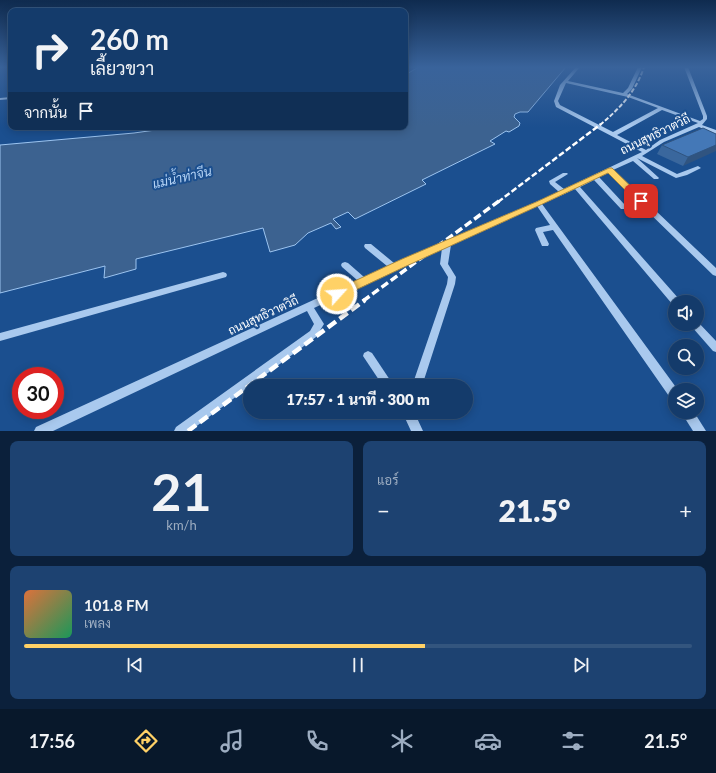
<!DOCTYPE html>
<html lang="th">
<head>
<meta charset="utf-8">
<style>
  :root { --surface:#143b6b; --page:#1d4271; --text:#f1f3f6; --muted:#9dadc1; --line:#33557e; --accent:#ffd166 }
  body { margin:0; font-family:Lato,Sarabun,sans-serif; background:var(--page); color:var(--text); height:100vh; display:flex; flex-direction:column; font-size:15px; white-space:nowrap }
  * { box-sizing:border-box; margin:0 }
  p { font-size:13px; color:var(--muted) }
  .icon { flex:none; width:22px; height:22px; fill:none; stroke:currentColor; stroke-width:2; stroke-linecap:round; stroke-linejoin:round }
  .map { position:relative; height:431px; overflow:hidden }
  .sheet { display:flex; flex-direction:column; gap:10px; padding:10px; background:#0b203b; flex:1 }
  .sheet>* { flex:none }
  .top-card { position:absolute; left:8px; top:8px; width:400px; height:122px; border-radius:8px; box-shadow:0 2px 10px #0003,0 0 0 1px var(--line); background:#143b6b; color:var(--text); overflow:hidden }
  .controls { position:absolute; left:668px; top:295px; display:grid; gap:8px }
  .controls a { display:grid; place-items:center; width:36px; height:36px; border-radius:50%; background:var(--surface); box-shadow:0 2px 10px #0003,0 0 0 1px var(--line); font-size:20px }
  .speed { position:absolute; left:12px; top:367px; display:flex; gap:8px; font-size:20px; font-weight:700; text-align:center }
  .speed>* { display:grid; place-content:center; width:52px; height:52px; border-radius:50%; background:var(--surface); box-shadow:0 2px 10px #0003,0 0 0 1px var(--line); line-height:1 }
  .speed .limit { border:6px solid #d22; background:#fff; color:#111 }
  .pin { position:absolute; display:grid; place-items:center; width:34px; height:34px; color:#fff; margin:-17px; border-radius:8px; box-shadow:0 2px 6px #0006 }
  .me { position:absolute; width:44px; margin:-22px; rotate:64deg; stroke-linejoin:round; filter:drop-shadow(0 0 3px #0008) }
  .turn { display:flex; align-items:center; gap:14px; height:84px; padding:0 16px; font-size:18px }
  .turn .icon { width:52px; height:52px; stroke-width:2.5 }
  .turn b { display:block; font-size:28px; line-height:34px }
  .then { display:flex; align-items:center; height:38px; padding:0 16px; background:#0003; gap:8px; font-size:15px }
  .big { font-size:30px; font-weight:800; line-height:1.1 }
  .sheet .widget { flex:1; display:flex; flex-direction:column; justify-content:center; gap:6px; min-width:0; padding:0 14px; border-radius:8px; background:var(--page) }
  .sheet .dial { align-items:center; gap:0 }
  .dial b { font-size:52px; line-height:1 }
  .song { display:flex; align-items:center; gap:12px }
  .cover { width:48px; height:48px; border-radius:6px; background:linear-gradient(135deg,hsl(20 70% 55%),hsl(150 70% 35%)) }
  .played { height:4px; border-radius:2px; background:linear-gradient(90deg,var(--accent) 60%,var(--line) 60%) }
  .keys { display:flex; justify-content:space-around; direction:ltr }
  .heat { display:flex; justify-content:space-between; align-items:center; font-size:22px; direction:ltr }
  .sheet .tiles { flex:1; display:grid; gap:10px; grid-template-columns:1fr 1fr }
  .widget:last-child { grid-column:span 2 }
  .trip { position:absolute; left:243px; top:379px; width:230px; height:40px; border-radius:20px; background:var(--surface); box-shadow:0 2px 10px #0003,0 0 0 1px var(--line); font-weight:800; line-height:40px; text-align:center }
  .menu { display:flex; height:64px; justify-content:space-around; align-items:center; background:#08182b; color:var(--muted) }
  .menu .icon { width:28px; height:28px }
  .menu .active { color:var(--accent) }
  .menu b { font-size:18px; color:var(--text) }
  .map>svg:first-child { display:block }
</style>
</head>
<body>
<div class="map">
<svg width="716" height="431" viewBox="0 0 716 431">
  <rect width="100%" height="100%" fill="#1b4f8f"/>
  <!-- water -->
  <path fill="#3c6290" stroke="#9cc4f0" d="M416,67h150l-38,45h-8l-5,2 -1,3 6,6 -1,3 -10,6 -3,-1 -16,10 5,3 -73,36 4,4 -71,35 -7,-7 -15,7 8,8 -5,2 -5,-6 -23,10 -13,12 -25,7 -7,-24 -127,31v10l-32,9 1,-12 -105,27v-148l134,-12 43,-6h228v-52l12,-7z"/>
  <g fill="none" stroke-linecap="round" stroke-linejoin="round">
    <!-- minor -->
    <g fill="#a9c9ee" fill-rule="evenodd">
      <path d="M576,67h4l-12,14 55,12 5,-5 10,-21h4l-10,22 -5,5 73,27 3,-2v-3l-19,-49h4l19,49v3l-5,6 14,5v4l-17,-7 -35,15 -22,14 35,18 21,-8 3,2 -14,7 -11,3 -39,-20 21,19 1,1 -1,1h-4l-21,-18 -20,9 103,98v8l-3,-1 -105,-102 -9,4 26,28 1,2 -1,2h-4l-27,-29 -14,7 99,112 1,3h-5v3h-2l-98,-116 -33,15 136,186h-3v10l-4,-1 -118,-169 -10,2 6,12 -1,2h-6l-7,-16 1,-2 14,-3 -13,-19 -86,39 -3,19 8,13 -1,7 -33,102h-10l35,-102 1,-7 -8,-13 2,-16 -128,60 10,16 -8,13 -126,94h-16l2,-4 134,-96 4,-7 -7,-13 -254,120h-19l2,-4 321,-147 -15,-13 -1,-2 1,-2 3,-1 3,1 16,14 23,-11 -22,-18 -1,-2 1,-2h6l23,19 165,-71 -9,-8 -1,-3 14,-8h4l1,1 -13,8 9,7 78,-37 -86,-45 -2,-6 6,-16zM566,83l62,14 30,11 -45,24 -53,-27 -2,-4zM662,110l36,13 -38,17 -14,10 -29,-15z"/>
      <path d="M11,97v2l-11,1v-2z"/>
      <path d="M223,272l3,1 1,2 -1,2 -226,64v-8z"/>
      <path d="M697,321l19,20v11l-3,-1 -21,-24 -2,-3h7z"/>
      <path d="M368,351l4,2 22,33h-11l-20,-30 1,-3z"/>
      <path d="M405,412h12v6l6,13h-12l-6,-13z"/>
      <path d="M681,412h13l12,19h-13z"/>
    </g>
    <!-- rail-far3 -->
    <path stroke="#fff" stroke-width="2" stroke-dasharray="4.5 2" stroke-linecap="butt" d="M600,125c19,-16 36,-33 44,-58"/>
    <!-- rail-far2 -->
    <path stroke="#fff" stroke-width="2.5" stroke-dasharray="6 2.5" stroke-linecap="butt" d="M498,202l103,-78"/>
    <!-- rail-far1 -->
    <path stroke="#fff" stroke-width="3.5" stroke-dasharray="8 3.5" stroke-linecap="butt" d="M363,301l136,-100"/>
    <!-- rail -->
    <path stroke="#fff" stroke-width="4.5" stroke-dasharray="10 4.5" stroke-linecap="butt" d="M188,431l177,-131"/>
  </g>
  <!-- wall -->
  <path fill="#3a679d" d="M716,134l-33,32 -26,-12 5,-9z"/>
  <!-- shaded-wall -->
  <path fill="#305480" d="M716,145v6l-33,15 5,-9z"/>
  <!-- building -->
  <path fill="#4478b7" stroke="#305480" d="M703,128l13,6v11l-28,12 -26,-12z"/>
  <!-- sky -->
  <linearGradient id="sky" x2="0" y2="1"><stop stop-color="#0f2b4f"/><stop offset="0.53" stop-color="#39639b"/><stop offset="1" stop-color="#39639b" stop-opacity="0"/></linearGradient>
  <rect width="716" height="127" fill="url(#sky)"/>
  <!-- route -->
  <path fill="#ffd166" stroke="#a68842" d="M609,168h3l32,31 2,2 -2,2h-6l-30,-30c-88,43 -179,81 -267,124l-4,1 -4,-1 -2,-3 2,-3 69,-32 134,-57z"/>
  <g text-anchor="middle" dominant-baseline="central" stroke-width="4" stroke-linejoin="round" paint-order="stroke">
    <!-- street labels -->
    <g font-size="12" fill="#fff" stroke="#1b4f8f">
      <text transform="translate(655 134) rotate(-26)">ถนนสุทธิวาตวิถี</text>
      <text transform="translate(263 315) rotate(-25)">ถนนสุทธิวาตวิถี</text>
    </g>
    <!-- water labels -->
    <g font-size="13" font-style="italic" fill="#b5d3f5" stroke="#1b4f8f">
      <text transform="translate(182 177) rotate(-13)">แม่น้ำท่าจีน</text>
    </g>
  </g>
</svg>
<div class="controls">
<a><svg class="icon" aria-label="sound" viewBox="0 0 24 24"><path d="M4 9h4l5-4v14l-5-4H4zM17 9q2 3 0 6"/></svg></a>
<a><svg class="icon" aria-label="search" viewBox="0 0 24 24"><circle cx="10" cy="10" r="6"/><path d="M15 15l6 6"/></svg></a>
<a><svg class="icon" aria-label="layers" viewBox="0 0 24 24"><path d="M12 4l9 5-9 5-9-5zM3 14l9 5 9-5"/></svg></a>
</div>
<div class="speed"><div class="limit">30</div></div>
<div class="pin" style="left:641px;top:201px;background:#d93025"><svg class="icon" aria-label="arrive" viewBox="0 0 24 24"><path d="M6 21V4h12l-3 4 3 4H6"/></svg></div>
<svg class="me" style="left:337px;top:294px" viewBox="-20 -20 40 40"><circle r="17" fill="#ffd166" stroke="#fff" stroke-width="3"/><path d="M0-11L8 9 0 5-8 9z" fill="#fff"/></svg>
<div class="trip">17:57 · 1 นาที · 300 m</div>
<div class="top-card">
<div class="turn"><svg class="icon" aria-label="right" viewBox="0 0 24 24"><path d="M7 20v-9h11M14 6l5 5-5 5"/></svg><div><b>260 m</b>เลี้ยวขวา</div></div>
<div class="then">จากนั้น<svg class="icon" aria-label="arrive" viewBox="0 0 24 24"><path d="M6 21V4h12l-3 4 3 4H6"/></svg></div>
</div>
</div>
<section class="sheet">
<div class="tiles">
<div class="widget dial"><b>21</b><p>km/h</p></div>
<div class="widget"><p>แอร์</p>
<div class="heat"><a>−</a><b class="big">21.5°</b><a>+</a></div>
</div>
<div class="widget">
<div class="song"><i class="cover"></i><div><b>101.8 FM</b><p>เพลง</p></div></div>
<div class="played"></div>
<div class="keys"><svg class="icon" aria-label="previous" viewBox="0 0 24 24"><path d="M18 5L8 12l10 7zM5 5v14"/></svg><svg class="icon" aria-label="pause" viewBox="0 0 24 24"><path d="M8 5v14M16 5v14"/></svg><svg class="icon" aria-label="next" viewBox="0 0 24 24"><path d="M6 5l10 7-10 7zM19 5v14"/></svg></div>
</div>
</div>
</section>
<nav class="menu">
<b>17:56</b>
<svg class="icon active" aria-label="directions" viewBox="0 0 24 24"><path d="M12 3l9 9-9 9-9-9zM9 14v-3h6M13 9l2 2-2 2"/></svg>
<svg class="icon" aria-label="music" viewBox="0 0 24 24"><path d="M9 18V5l10-2v13"/><circle cx="6" cy="18" r="3"/><circle cx="16" cy="16" r="3"/></svg>
<svg class="icon" aria-label="phone" viewBox="0 0 24 24"><path d="M5 4h4l2 5-3 2q2 4 5 5l2-3 5 2v4C11 20 4 13 5 4z"/></svg>
<svg class="icon" aria-label="climate" viewBox="0 0 24 24"><path d="M12 3v18M4 7l16 10M4 17L20 7"/></svg>
<svg class="icon" aria-label="car" viewBox="0 0 24 24"><path d="M5 17H2v-5l4-1 3-4h7l3 4 3 1v5h-3M9 17h6M6 11h13"/><circle cx="7" cy="17" r="2"/><circle cx="17" cy="17" r="2"/></svg>
<svg class="icon" aria-label="filters" viewBox="0 0 24 24"><path d="M4 7h16M4 17h16"/><circle cx="9" cy="7" r="2"/><circle cx="15" cy="17" r="2"/></svg>
<b>21.5°</b>
</nav>
</body>
</html>
